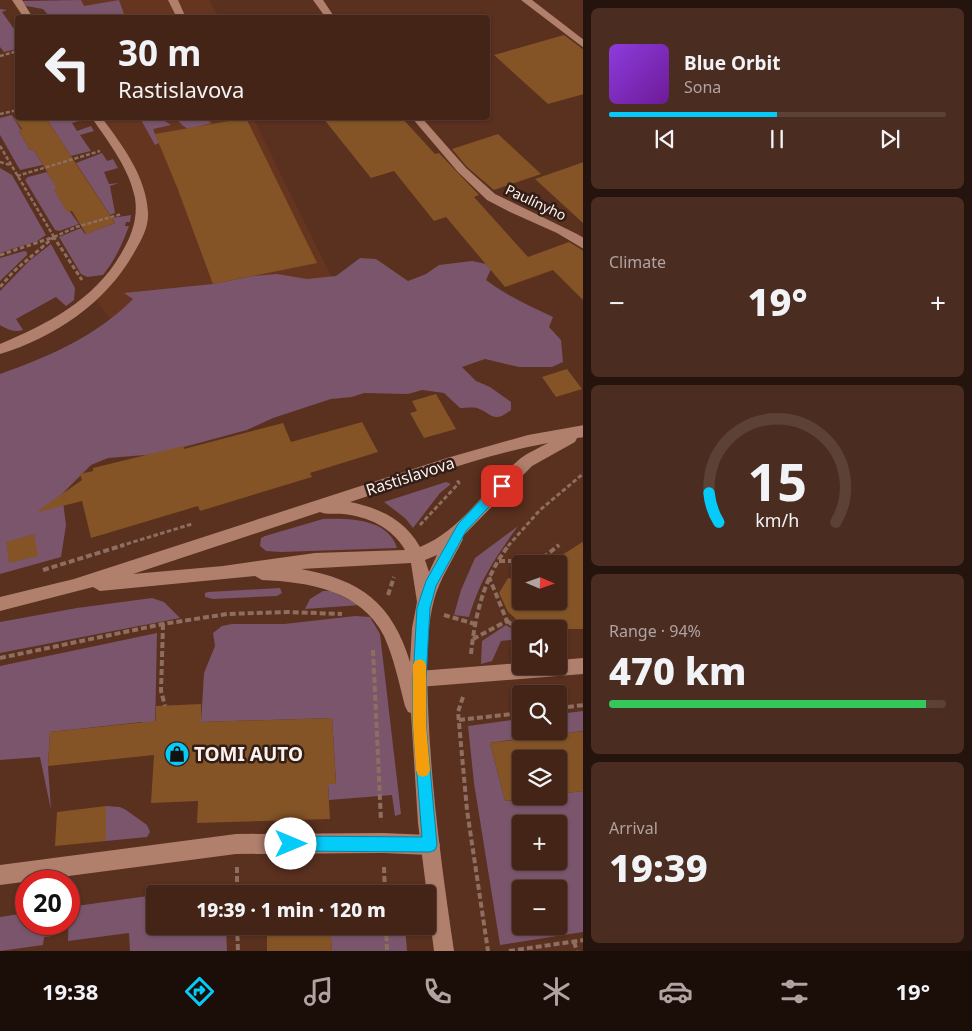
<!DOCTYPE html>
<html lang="en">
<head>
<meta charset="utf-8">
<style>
  :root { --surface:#442417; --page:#4b2c20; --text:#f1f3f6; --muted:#afa4a1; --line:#5c4136; --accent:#05cbf9 }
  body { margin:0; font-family:"Noto Sans",sans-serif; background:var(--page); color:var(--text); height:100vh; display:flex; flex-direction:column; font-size:19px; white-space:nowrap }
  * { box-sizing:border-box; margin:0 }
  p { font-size:16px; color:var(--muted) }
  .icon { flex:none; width:28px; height:28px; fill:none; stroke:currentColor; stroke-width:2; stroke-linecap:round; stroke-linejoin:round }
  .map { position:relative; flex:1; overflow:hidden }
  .side { display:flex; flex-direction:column; gap:8px; padding:8px; background:#25140d; width:389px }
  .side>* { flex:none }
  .hud { position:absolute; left:15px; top:15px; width:475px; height:105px; border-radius:5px; box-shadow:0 1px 4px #0004,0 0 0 1px var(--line); background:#442417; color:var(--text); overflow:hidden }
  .needle { width:32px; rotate:92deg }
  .buttons { position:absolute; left:512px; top:555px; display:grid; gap:10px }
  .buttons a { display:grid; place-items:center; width:55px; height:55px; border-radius:5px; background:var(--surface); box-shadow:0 1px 4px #0004,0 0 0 1px var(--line); font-size:25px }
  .speed { position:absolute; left:15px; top:870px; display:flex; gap:10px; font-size:25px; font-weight:700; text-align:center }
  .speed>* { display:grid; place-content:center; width:65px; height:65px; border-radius:50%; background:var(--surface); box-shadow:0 1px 4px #0004,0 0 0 1px var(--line); line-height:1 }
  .speed .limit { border:8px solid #d22; background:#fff; color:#111 }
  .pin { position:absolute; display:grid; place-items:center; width:42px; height:42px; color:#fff; margin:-21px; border-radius:10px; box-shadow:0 2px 8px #0006 }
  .me { position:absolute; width:55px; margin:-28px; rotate:90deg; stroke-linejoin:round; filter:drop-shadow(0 0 4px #0008) }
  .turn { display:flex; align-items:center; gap:18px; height:105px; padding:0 20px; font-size:22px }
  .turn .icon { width:65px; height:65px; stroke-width:2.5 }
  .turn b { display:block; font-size:35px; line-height:42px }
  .big { font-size:38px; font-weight:800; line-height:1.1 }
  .side .widget { flex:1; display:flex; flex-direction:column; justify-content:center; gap:8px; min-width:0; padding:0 18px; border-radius:8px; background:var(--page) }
  .side .dial { align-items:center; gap:0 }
  .dial svg { height:130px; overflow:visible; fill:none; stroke:var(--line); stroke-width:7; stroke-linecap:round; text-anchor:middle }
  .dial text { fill:var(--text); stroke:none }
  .song { display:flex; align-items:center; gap:15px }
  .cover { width:60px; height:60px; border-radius:8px; background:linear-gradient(135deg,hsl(270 70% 55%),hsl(280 70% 35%)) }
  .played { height:5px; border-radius:2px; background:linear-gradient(90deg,var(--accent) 50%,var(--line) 50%) }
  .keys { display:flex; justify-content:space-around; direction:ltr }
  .heat { display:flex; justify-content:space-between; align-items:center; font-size:28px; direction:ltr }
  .charge { height:8px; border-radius:4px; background:linear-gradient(90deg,#34c759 94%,var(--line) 0) }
  .trip { position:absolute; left:146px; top:885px; width:290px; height:50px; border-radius:5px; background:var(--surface); box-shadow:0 1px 4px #0004,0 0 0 1px var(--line); font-weight:800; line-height:50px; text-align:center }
  .tabs { display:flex; height:80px; justify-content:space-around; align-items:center; background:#1b0e09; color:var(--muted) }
  .tabs .icon { width:35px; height:35px }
  .tabs .current { color:var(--accent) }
  .tabs b { font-size:22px; color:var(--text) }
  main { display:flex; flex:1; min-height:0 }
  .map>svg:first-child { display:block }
</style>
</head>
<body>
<main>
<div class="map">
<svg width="584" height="951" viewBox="0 0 584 951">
  <rect width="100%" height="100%" fill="#5a301f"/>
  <!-- built -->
  <g fill="#663520">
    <path d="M59,0h150l10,17h-153z"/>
    <path d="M97,118h156l83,168 -224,35 -18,-24 18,-19 30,-68 -25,-64z"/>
  </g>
  <!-- green -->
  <g fill="#7a556c" fill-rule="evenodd">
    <path d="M81,0l3,6 35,-6 6,17h-75l-7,-8 -17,-3 -5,-5z"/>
    <path d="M0,9l7,1 -5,2 15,21v16l-13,3 -4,-5z"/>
    <path d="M12,115l9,15 -2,1 11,19 3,-1 10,16 -23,5 -20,-35v-17z"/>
    <path d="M46,118h39l1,1 -14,4 5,8 14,-5 3,5 -14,4 11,16 -20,5z"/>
    <path d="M140,118h20l11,7 -18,4 6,14 -4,2z"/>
    <path d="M176,118l29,1 7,4 -24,6 -6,-4z"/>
    <path d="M102,153l5,8 6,-2 5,9 -14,4 5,12 10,-1 -9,3 5,27 -5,2 -34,-52z"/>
    <path d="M0,168l12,7 34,60 -9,6 -37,12z"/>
    <path d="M47,172l11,17 -4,1 25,34 -20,7 -4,-1 -30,-50 3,-3z"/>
    <path d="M131,215l-1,7h-4l-1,4h4c-7,19 -14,34 -26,49l-16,2 -6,-3 -22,-37 22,-9 4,6 30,-11 -3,-5z"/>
    <path d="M51,244l24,44 -1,12 -8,6 -10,-9 -40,22 7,11c-8,3 -16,-1 -23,-5v-34l29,-30z"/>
    <path d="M24,251l3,1v3l-27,26v-23z"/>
    <path d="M360,258l16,1 32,22 18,-7 13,-9 33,-4 14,3 5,5 -5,11c21,16 44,26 67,37l-4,10 12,13 2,22 -11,5h-33l-34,-8 -23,8 14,14 14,6 21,15v8c-18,14 -18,4 -34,-2 -5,-1 -12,0 -17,0l-16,-15 -22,-3 -14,4 -44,-1 -12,4 -21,2 -58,19 -26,12 -89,24 -50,4 -17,7 -29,29 4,31 -5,32 -61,17v-200c50,-18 95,-37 133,-75l-9,-6 89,-9 40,-8 24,-2 30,5 29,-3z"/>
    <path d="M446,482l5,2 -11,9 -27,35 -8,-10 -21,-16z"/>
    <path d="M323,519c25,-1 65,-1 74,29l-116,4 -15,-1 -6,-5 1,-8 4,-2z"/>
    <path d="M518,526c-23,33 -37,51 -49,91l-15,-2 7,-25 14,-32z"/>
    <path d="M280,588l2,5 -5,3 -64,3 -8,-2v-4l3,-1z"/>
    <path d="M323,591h8l29,14 -55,4 5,-10z"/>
    <path d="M152,598l12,4 16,16 -180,35v-31l77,-14z"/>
    <path d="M355,616l15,1 10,17 21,180 -6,2 -3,-21 -63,5 -1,-16 8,-1 -4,-65 -131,4 3,-49 11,-27 -2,-13 9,-7 10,-2h52z"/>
    <path d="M506,625l15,9v5l-20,2 -9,20 -11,3 1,-23z"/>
    <path d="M157,633l-2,101 -13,-12 -92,10 -2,34 3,44 -11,-53 -40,3v-94z"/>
    <path d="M583,711v20l-44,6 -1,-6h21v-17z"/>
    <path d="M519,719l5,19 -34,5 15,58 54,-5v-2l24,-3v141l-83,13 -26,-162 -6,-57zM521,824h38v37h-38zM521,889h38v37h-38z"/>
    <path d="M106,806l14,1 6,3 21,15 3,7 -3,5 -41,4z"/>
    <path d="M226,885v9h-63z"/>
    <path d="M155,895v31h71l1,25h-97l-1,-18 -61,8 1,-34z"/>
    <path d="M26,913v11h27l-1,12 -8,1 -1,8 -43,6v-34z"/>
    <path d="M330,926h75l2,25h-75z"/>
  </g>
  <!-- building -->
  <g fill="#845426">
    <path d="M564,35l20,15v44l-36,10 -54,-49z"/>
    <path d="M14,118h32l69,105 -29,11 -14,-23 -5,1 -13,-22 3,-1 -14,-24 -10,-16 -3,1 -11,-19 3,-2z"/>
    <path d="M246,118l71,145 -104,21 -36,-97 -22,-53z"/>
    <path d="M323,118h79l33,36 4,-1 40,42 -5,2 54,60 41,-15 15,9v50l-31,-31 -48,17 -59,-70 -12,4 -40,-50 -23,7z"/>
    <path d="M498,134l43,40 -47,16 -27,-23 -15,-18z"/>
    <path d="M584,162v62l-49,-45z"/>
    <path d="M567,369l15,20 -26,8 -14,-20z"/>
    <path d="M436,394l20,35 -32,9 -14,-25 7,-2 -5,-10z"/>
    <path d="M362,422l16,30 -68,21 2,4 -112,34 -2,-5 -107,32 -9,-37 -43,11v-2l43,-30 -2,-6 13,-3v-3l90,-22 1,3 99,-26 8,19z"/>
    <path d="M34,534l4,22 -29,7 -3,-21z"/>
    <path d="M584,541v88h-71l3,-10 -8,-7 -9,-19 9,-15 13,2v21h38v-37h-11z"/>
    <path d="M201,704v18l131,-4 4,66h-8l2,35 -133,4 1,-22 -47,2 3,-48 -106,11 2,-34 106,-11v-15z"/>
    <path d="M584,731v60l-25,3v-35h-38v37h22l-38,5 -15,-58z"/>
    <path d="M106,806v35l-51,5 2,-34z"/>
    <path d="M267,926h63l2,25h-65z"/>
  </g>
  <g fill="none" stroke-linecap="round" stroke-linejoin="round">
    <!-- path-far2 -->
    <g stroke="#8e6e61" stroke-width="2.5" stroke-dasharray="4 2" stroke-linecap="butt">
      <path d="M0,56l18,-5"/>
      <path d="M0,114l18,-4"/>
      <path d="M0,146l54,91"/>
      <path d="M0,162l10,3"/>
      <path d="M17,176l83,-25"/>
      <path d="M54,237l22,-10 46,-13"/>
    </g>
    <!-- path-far1 -->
    <g stroke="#8e6e61" stroke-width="3" stroke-dasharray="4.5 2.5" stroke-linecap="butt">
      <path d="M53,236l29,44"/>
      <path d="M54,237l2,-1"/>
      <path d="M0,255l54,-18 -41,35 -13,15"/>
      <path d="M420,525l39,-42 -2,-3"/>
      <path d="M120,546l72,-22"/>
      <path d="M508,546l32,-36 44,-37"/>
      <path d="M557,546l2,-1"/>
    </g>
    <!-- path -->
    <g stroke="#8e6e61" stroke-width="4" stroke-dasharray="6 3" stroke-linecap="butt">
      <path d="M499,561h40l20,-16"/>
      <path d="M43,570l81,-25"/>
      <path d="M388,595l6,-18"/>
      <path d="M444,615l31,9"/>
      <path d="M507,621l14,10"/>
      <path d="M163,624l-2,67 4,15"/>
      <path d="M473,639l34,-18 -18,-44"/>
      <path d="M373,650l8,171"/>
      <path d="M471,654c4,-39 13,-77 38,-109"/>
      <path d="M0,658l163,-34 64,-10 61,-2 54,2"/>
      <path d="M463,697l-5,15 9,98 21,141"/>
      <path d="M559,708l25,-3"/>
      <path d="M459,720l62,-7"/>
      <path d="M530,731l2,6"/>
      <path d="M237,867v27"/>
      <path d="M384,867l1,27"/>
      <path d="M237,926l1,25"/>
      <path d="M386,926l1,25"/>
      <path d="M574,942l3,9"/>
      <path d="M509,951l75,-11"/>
    </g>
    <!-- service -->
    <g fill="#b1806d" fill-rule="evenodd">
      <path d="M168,0h10l8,18h-9z"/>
      <path d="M383,833l47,2 7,3 3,7 -3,7 -7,3 -47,-2 -147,1 -236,31v-20l236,-31z"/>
    </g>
    <!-- minor -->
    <g fill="#b1806d" fill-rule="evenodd">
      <path d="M12,0h10l11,18h-9z"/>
      <path d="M313,0h10l12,18h-9z"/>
      <path d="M521,0h11l52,40v8z"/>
      <path d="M92,118h10c20,27 44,58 46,94 1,14 -6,27 -13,39 -28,51 -79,86 -135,103v-10c48,-20 96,-45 122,-92 10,-17 16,-34 13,-54 -6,-30 -26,-55 -43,-80z"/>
      <path d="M412,118h10l44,50 29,26 82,40 7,4v11l-27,-16 -47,-21 -23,-12 -29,-28z"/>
      <path d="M584,658v16l-165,13 -6,-2 -3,-6 3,-6 6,-2 102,-8v3h38v-6z"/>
    </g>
    <!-- tertiary -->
    <path fill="#b1806d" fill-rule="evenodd" d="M584,425v12l-7,1 -2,4 -43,24 -70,71 1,2c-10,21 -23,39 -29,61 -9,35 -7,71 -6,106 3,82 14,164 26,245h-20l-16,-128 -7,-110 -3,-1 -3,-6c-6,-23 -11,-48 -21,-70 -23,-46 -76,-54 -122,-56l-7,-4 -155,15 -7,-4 -93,24v-14l74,-18 373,-121 81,-23zM548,443c-9,5 -19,9 -27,15 -34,28 -59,72 -101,89 -15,-27 -40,-39 -70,-45 65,-21 131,-47 198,-59zM320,512c7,3 15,1 23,2 24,2 50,14 62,36l-90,3 -92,13 -90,8zM437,555l-8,17 -4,-12zM411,563l6,39 -5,26 -2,34c-18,-59 -49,-82 -109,-93z"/>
  </g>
  <!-- route -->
  <path fill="#05cbf9" stroke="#0384a2" d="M502,481l4,1 2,4 -2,3 -40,42 -30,55 -6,22 -4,71v46l11,120 -2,5 -5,2 -139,-1 -5,-2 -2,-5 2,-6 5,-2 131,1 -9,-112v-46l4,-71 9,-27 32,-57 40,-42z"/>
  <!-- slow -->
  <path fill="#f59e0b" d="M420,659l4,2 2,4v60l4,45 -2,5 -5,2 -5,-2 -2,-5 -3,-45v-60l2,-4z"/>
  <!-- icons -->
  <defs>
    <symbol id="shop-disc" viewBox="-11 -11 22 22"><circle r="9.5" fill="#05cbf9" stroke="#321e17"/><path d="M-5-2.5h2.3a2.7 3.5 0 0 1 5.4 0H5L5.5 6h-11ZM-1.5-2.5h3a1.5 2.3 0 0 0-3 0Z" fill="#111"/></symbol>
  </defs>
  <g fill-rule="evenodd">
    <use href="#shop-disc" x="163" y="740" width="28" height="28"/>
  </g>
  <g text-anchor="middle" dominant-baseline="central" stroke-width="5" stroke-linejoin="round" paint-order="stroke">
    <!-- far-street labels -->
    <g font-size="14" fill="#fdf1ed" stroke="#321e17">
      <text transform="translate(536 202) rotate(25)">Paulínyho</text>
    </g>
    <!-- street labels -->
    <g font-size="16" fill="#fdf1ed" stroke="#321e17">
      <text transform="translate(410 476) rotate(-18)">Rastislavova</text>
    </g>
    <!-- near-poi labels -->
    <g font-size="19" font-weight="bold" fill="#fdf1ed" stroke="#321e17" text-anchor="start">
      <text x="194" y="754">TOMI AUTO</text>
    </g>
  </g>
</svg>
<div class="buttons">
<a><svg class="needle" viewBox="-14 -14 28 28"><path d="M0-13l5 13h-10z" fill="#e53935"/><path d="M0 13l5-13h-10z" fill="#afa4a1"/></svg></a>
<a><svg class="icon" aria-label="sound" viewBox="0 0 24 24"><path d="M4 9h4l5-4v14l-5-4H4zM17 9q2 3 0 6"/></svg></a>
<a><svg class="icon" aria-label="search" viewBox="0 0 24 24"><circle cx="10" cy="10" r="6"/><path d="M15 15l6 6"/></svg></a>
<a><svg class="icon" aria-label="layers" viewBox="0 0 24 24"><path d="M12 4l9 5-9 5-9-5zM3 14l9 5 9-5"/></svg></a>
<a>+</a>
<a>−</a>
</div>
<div class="speed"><div class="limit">20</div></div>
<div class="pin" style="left:502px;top:486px;background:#d93025"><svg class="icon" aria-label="arrive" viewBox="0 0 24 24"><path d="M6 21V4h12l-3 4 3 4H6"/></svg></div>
<svg class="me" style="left:291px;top:844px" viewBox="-20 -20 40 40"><circle r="19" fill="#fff"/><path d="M0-13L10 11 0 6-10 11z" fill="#05cbf9"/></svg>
<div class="trip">19:39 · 1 min · 120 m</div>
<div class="hud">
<div class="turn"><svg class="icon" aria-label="left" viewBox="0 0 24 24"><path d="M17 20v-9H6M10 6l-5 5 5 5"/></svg><div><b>30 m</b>Rastislavova</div></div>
</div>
</div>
<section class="side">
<div class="widget">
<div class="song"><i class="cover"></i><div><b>Blue Orbit</b><p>Sona</p></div></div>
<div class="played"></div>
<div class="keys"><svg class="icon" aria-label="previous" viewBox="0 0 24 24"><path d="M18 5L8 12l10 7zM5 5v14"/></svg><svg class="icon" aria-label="pause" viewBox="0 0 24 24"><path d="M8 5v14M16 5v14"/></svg><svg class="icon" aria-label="next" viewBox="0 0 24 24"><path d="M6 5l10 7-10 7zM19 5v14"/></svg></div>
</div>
<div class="widget"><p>Climate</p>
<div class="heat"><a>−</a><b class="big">19°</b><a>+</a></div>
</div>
<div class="widget dial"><svg viewBox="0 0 100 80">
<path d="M14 69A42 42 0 1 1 86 69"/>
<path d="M14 69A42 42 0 0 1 8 51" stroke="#05cbf9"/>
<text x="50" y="56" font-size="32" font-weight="700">15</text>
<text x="50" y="72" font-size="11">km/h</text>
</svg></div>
<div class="widget"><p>Range · 94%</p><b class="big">470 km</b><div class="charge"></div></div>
<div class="widget"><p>Arrival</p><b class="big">19:39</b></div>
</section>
</main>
<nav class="tabs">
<b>19:38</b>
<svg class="icon current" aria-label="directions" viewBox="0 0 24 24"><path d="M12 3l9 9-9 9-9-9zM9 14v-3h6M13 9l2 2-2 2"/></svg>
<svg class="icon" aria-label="music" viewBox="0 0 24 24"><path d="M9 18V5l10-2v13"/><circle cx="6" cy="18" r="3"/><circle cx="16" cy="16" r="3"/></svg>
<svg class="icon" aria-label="phone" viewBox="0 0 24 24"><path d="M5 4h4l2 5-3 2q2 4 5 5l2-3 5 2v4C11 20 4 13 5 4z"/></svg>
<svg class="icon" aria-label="climate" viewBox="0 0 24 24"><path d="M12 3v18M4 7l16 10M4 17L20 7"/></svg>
<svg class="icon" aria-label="car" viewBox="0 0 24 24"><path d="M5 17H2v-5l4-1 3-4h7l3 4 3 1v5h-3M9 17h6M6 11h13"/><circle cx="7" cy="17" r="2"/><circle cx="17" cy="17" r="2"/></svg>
<svg class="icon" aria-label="filters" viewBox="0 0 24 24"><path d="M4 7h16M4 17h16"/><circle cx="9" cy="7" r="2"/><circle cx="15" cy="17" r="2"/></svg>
<b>19°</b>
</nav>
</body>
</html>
